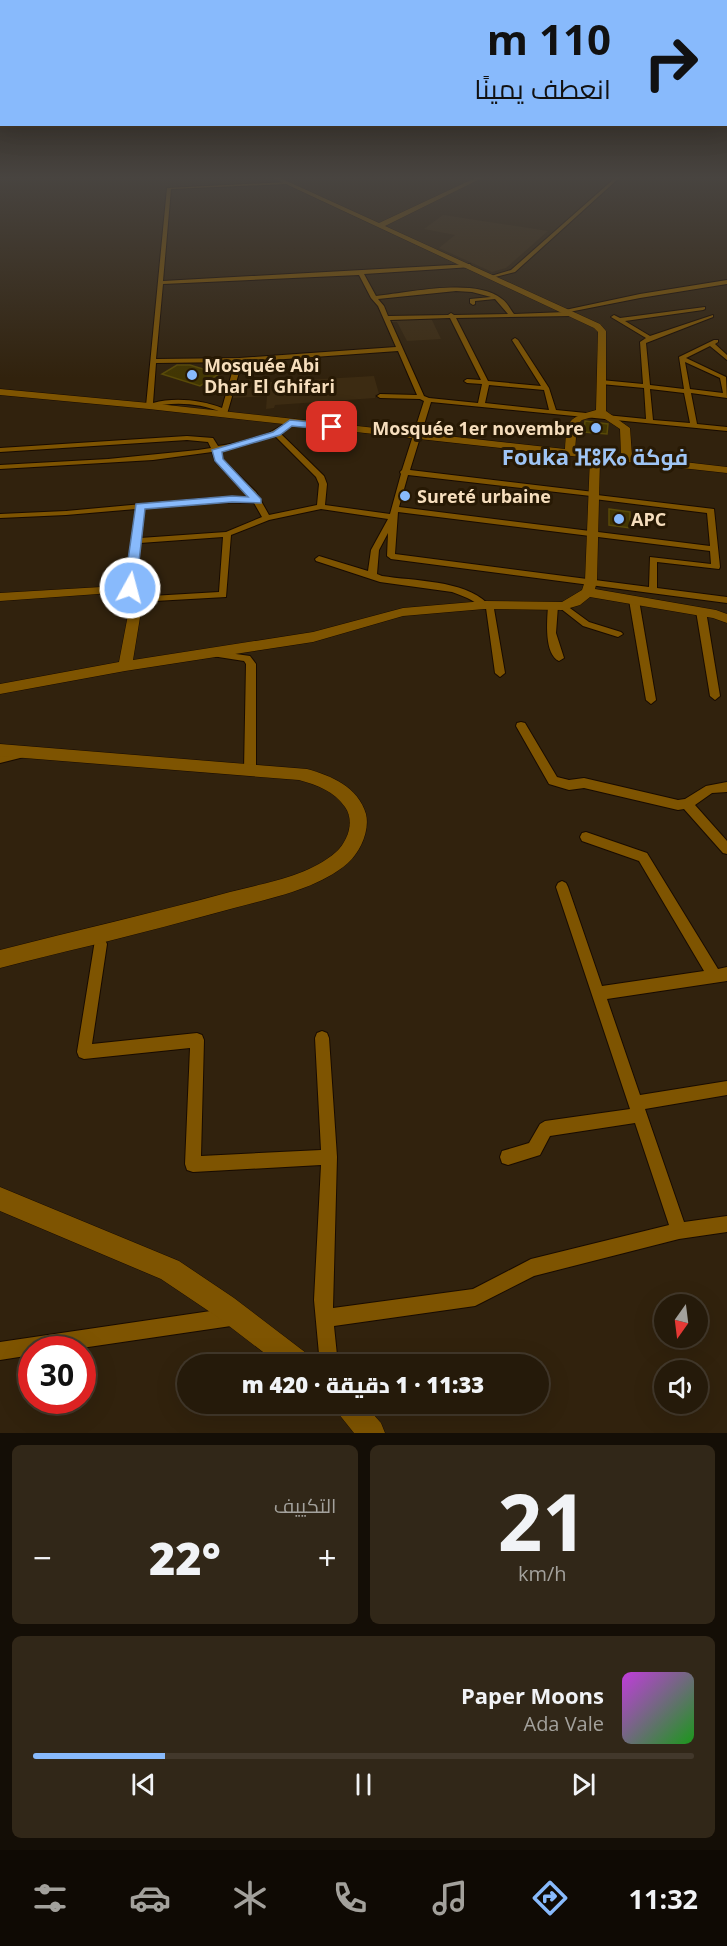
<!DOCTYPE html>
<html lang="ar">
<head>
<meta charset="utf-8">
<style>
  :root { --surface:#251a0a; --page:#312718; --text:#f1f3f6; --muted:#a3a19c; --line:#42382b; --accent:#88bafc }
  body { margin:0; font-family:"Open Sans",Cairo,"Noto Sans Tifinagh",sans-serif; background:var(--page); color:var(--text); direction:rtl; height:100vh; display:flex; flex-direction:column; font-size:22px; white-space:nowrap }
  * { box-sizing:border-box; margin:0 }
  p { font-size:20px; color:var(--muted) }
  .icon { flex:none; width:33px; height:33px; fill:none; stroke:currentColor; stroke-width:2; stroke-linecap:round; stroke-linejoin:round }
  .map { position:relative; height:1433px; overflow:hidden; direction:ltr }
  .details { display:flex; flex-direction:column; gap:12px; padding:12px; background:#140e06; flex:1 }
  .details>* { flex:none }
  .banner { position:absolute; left:0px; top:0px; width:728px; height:126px; box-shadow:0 6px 24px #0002,0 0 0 2px var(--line); direction:rtl; background:#88bafc; color:#111; overflow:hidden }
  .needle { width:39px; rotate:194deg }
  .fabs { position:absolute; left:654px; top:1294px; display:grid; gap:12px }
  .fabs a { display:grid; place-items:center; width:54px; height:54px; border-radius:50%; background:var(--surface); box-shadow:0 6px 24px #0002,0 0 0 2px var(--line); font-size:30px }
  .speed { position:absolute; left:18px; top:1336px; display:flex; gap:12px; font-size:30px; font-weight:700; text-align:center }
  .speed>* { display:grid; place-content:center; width:78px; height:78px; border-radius:50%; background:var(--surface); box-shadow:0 6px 24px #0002,0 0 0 2px var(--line); line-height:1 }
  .speed .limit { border:9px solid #d22; background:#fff; color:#111 }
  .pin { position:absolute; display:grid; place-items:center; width:51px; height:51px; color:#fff; margin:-26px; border-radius:12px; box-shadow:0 3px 9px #0006 }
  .me { position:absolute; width:66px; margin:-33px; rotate:7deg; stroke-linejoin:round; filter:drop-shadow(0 0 4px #0008) }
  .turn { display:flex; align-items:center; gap:21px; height:126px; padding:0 18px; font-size:27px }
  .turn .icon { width:78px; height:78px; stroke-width:2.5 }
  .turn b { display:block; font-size:42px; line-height:51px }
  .big { font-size:45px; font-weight:800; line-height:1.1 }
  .details .tile { flex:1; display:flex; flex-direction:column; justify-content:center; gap:9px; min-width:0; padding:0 21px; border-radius:9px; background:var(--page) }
  .details .dial { align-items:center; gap:0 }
  .dial b { font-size:78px; line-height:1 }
  .song { display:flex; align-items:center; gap:18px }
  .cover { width:72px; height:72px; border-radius:9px; background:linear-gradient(135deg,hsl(290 70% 55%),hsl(120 70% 35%)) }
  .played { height:6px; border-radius:3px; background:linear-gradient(90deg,var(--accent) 20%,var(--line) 20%) }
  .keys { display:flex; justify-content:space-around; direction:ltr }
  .heat { display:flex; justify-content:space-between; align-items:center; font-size:33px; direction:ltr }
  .details .tiles { flex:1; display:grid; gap:12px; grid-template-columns:1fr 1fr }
  .tile:last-child { grid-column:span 2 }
  .trip { position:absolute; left:177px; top:1354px; width:372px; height:60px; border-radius:30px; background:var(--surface); box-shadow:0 6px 24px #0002,0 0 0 2px var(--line); font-weight:800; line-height:60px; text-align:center; direction:rtl }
  .tab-bar { display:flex; height:96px; justify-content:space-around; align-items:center; background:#0f0a04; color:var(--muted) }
  .tab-bar .icon { width:42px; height:42px }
  .tab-bar .on { color:var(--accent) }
  .tab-bar b { font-size:27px; color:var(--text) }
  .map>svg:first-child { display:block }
</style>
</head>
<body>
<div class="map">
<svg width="727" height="1433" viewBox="0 0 727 1433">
  <rect width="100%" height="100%" fill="#31220d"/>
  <!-- built -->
  <g fill="#3c2b12">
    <path d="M443,215h1l104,16 -42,37 -14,4 -53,-24 16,-13 -31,-6z"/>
    <path d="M431,318l10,21 -34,2 -10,-19h-9l-1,-3z"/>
    <path d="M374,376l5,18 -4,1v3l-100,7 -1,3 -8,1 1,-13 -35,2 7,-14z"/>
  </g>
  <!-- building -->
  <g fill="#423602" stroke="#594a08" stroke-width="1.5">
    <path d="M177,365h13l29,9 -19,12 -38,-12z"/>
    <path d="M585,421l23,3 -1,10 -23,-2z"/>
    <path d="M609,509l21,3v16l-21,-3z"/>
  </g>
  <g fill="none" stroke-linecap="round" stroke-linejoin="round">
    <defs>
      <g id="street">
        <path d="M615,178h4l-104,94 -24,6v-2l20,-6z"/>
        <path d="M289,182l-1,2 -117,5 -8,92 307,-17 2,3 -108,7 12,22c32,-3 99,-19 126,3 5,3 8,10 12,15l52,-2 -1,-2 75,-16 87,-14v4l-87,14 -71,14 5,1 1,1 -3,2 -116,2 32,63 53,5 -29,-46 3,-2 3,2 31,48 7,22 90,9 -2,-31 -43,-4 -3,-2 3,-2 42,4 -3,-42 6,-4 -35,-21 3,-2 6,3 85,-11v2l-2,1 -78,11 25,15 63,-21v2l-67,26 4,42 34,4 -5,-32 35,-17h4v2l-3,2 12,11v5l-17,-14 -24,12 40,19 1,21 -36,-5 6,31 30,3v4l-296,-29 -21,68 184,22h3v3l117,14 6,58 -1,2 -62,-7v26l70,9v6l-336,-44 -4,-3 1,-23 -9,17 -2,24 5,2c31,5 82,4 105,27h6l12,70 -5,4 -5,-4 -9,-65 -5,-1c-9,-8 -18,-11 -29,-15l-72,-10 -64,-21 -1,-2 4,-3 49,15 3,-21 17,-31 -67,-10 -52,11 -38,15 -5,62 -89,5 -3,-1 -2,-2 2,-2 85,-5 4,-55 -83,6 -6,45 -4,3 -4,-3 10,-79 -70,6 -66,3v-4l66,-3 142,-13 44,1 -37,-38 -3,-9 -59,8 -153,9v-4l108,-6 90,-9 13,-2 -3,-6 -21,-2 -187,12v-4l187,-12 26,2 5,8 19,-3 30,-9 23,-13 2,1v2l-13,8 45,44 3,8 -2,21 65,9 11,-40 -1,-2 2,-2 22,-69 -4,-2 -40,-1 -3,-2 3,-2 37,1 -19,-44 -156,11 -15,52 -3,2 -2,-1 -1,-3c-22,-9 -49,-11 -72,-4l-3,-2 21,-218zM359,275l12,23 7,8 18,41 -157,11 -83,1 7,-75zM456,291l16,1 19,5 -21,2v4l3,2 2,-1v-3l20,-2 13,15 -54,1 -3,-2 -3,2 -60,1 -4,-10 -6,-7zM450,318l31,62 -14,-1 -3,2 3,2 15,1 -4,19 -49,-5 -5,-2 -34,-76zM235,362l-13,46c-21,-8 -47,-11 -69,-5l3,-40zM685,362l35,16 3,15 -33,-4zM489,385l55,5 5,20 -64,-7zM650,389l34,4 6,30 -37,-3zM274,435l42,42 3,7 -2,21 -48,10 -13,-23 -35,-34 -2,-8 21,-4zM408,475l183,21v3h3l113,14 3,33 -311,-39zM208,502l46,1 8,14 -36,15 -86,6 4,-30zM398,512l312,39 1,13 -61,-7 -1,30 -254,-33z"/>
        <path d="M634,597l5,3 17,100 -5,4 -5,-4 -17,-100z"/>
        <path d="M553,603l5,3 -2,27 8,25 -5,3c-15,-7 -12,-40 -11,-55z"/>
        <path d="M563,603l26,19 32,10 2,2 -5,3 -35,-11 -23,-18 -2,-2 2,-2z"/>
        <path d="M701,608l5,3 14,85 -5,4 -5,-4 -14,-85z"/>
        <path d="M215,651l35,5 6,8v106l-2,3h-8l-2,-3 2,-106 -2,-3 -32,-5 -2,-2z"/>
        <path d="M521,722l4,1 32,54 12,3 15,-2 94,22 7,-1 21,-13 21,-4v10l-15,1 -17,12 32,36v13l-4,-1 -39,-44 -6,1 -94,-22 -15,2 -20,-6 -33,-58 1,-3z"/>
        <path d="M20,750l4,1 1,3 -1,3 -24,6v-8z"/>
        <path d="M586,832l61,21 71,116 9,-2v14l-120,18 33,96 87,-14v14l-82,14 39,113 43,-6v16l-48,7 -145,37 -59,30 -141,20 4,39h-18l-6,-65 7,-135 -128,7 -6,-2 -2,-6 5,-116 -106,11 -5,-2 -2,-5 18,-112 5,-2 5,2 2,4 -15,100 105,-11 5,2 2,5 -3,116 120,-6 -6,-112 2,-5 5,-2 5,2 2,5 8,119 -4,151 140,-19 58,-30 138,-34 -34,-102 -85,13 -10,19 -32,10 -6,-2 -2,-6 2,-6 27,-8 11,-19 5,-3 85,-12 -74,-222 2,-4 4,-2 4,2 2,4 34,99 102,-15 -65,-110 -57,-20 -2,-4 2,-4z"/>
        <path d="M231,1308l6,3 3,6 -3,6 -6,3 -163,24h-36v5l-32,5v-18z"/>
      </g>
      <g id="secondary">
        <path d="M273,178h7l99,45 96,-45h7l-97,48 215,98 6,7v80l24,17 2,28 95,11v6l-127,-14 -3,122 -2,8 121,21 11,4v9l-14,-5 -123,-21 -10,8 -17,5 -79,-1 -81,7 -90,26 -188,29 -125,23v-10l119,-22 12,-63 -5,-7 -126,9v-8l135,-8 8,14 -10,61 180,-28 90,-24 81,-7 78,1 20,-12 3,-9 5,-123 -441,-49 -149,-14v-6l149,14 416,46c2,-29 2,-31 31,-39l2,-78 -4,-4zM599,415l21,14 1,26 -46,-5 2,-25 5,-5z"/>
        <path d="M0,744l307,25c25,7 51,18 59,45 4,17 -6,38 -18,49 -30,26 -77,35 -114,45 -47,13 -94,25 -141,37 -31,7 -62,15 -93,23v-18c77,-20 154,-37 230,-58 35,-9 79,-16 106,-40 12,-11 19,-31 9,-45 -11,-16 -28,-22 -46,-27l-299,-24z"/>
        <path d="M0,1187l179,74 55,37 76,58 4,9h-34l-64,-49 -55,-37 -161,-68z"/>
        <path d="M334,1404h30l17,19 4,10h-31l-16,-20z"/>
      </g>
    </defs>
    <!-- street casing -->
    <use href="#street" stroke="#180b00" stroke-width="2"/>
    <!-- secondary casing -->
    <use href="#secondary" stroke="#180b00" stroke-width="1"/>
    <!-- street -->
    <use href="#street" fill="#7e5401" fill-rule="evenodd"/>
    <!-- secondary -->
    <use href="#secondary" fill="#7e5401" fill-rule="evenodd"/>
  </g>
  <!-- sky -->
  <linearGradient id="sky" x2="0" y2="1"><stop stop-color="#1b1307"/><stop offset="0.47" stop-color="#484440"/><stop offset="1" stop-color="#484440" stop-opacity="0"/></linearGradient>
  <rect width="727" height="378" fill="url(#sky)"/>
  <!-- route -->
  <path fill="#88bafc" stroke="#5879a4" stroke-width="1.5" d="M290,420l42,4 4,3 -4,3 -40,-4 -12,9 -58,17 1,7 38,40v4l-29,-1 -87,7 -9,79 -6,3 -4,-1 -2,-2 12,-84 96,-8 16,1 -33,-36 -3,-11 61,-18z"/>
  <!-- markers -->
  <g fill="#88bafc" stroke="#271904" stroke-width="2">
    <circle cx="192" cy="375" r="6"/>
    <circle cx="596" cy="428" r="6"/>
    <circle cx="405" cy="496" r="6"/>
    <circle cx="619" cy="519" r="6"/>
  </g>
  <g text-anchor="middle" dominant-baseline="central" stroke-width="6" stroke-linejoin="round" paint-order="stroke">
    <!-- far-poi labels -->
    <g font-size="18" font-weight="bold" fill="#f6debd" stroke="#271904" text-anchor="start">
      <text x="204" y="365">Mosquée Abi<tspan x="204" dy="21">Dhar El Ghifari</tspan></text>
      <text x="584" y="428" text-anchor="end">Mosquée 1er novembre</text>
      <text x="417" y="496">Sureté urbaine</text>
      <text x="631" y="519">APC</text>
    </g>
    <!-- far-district labels -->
    <g font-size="22" font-weight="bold" fill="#9fc5f5" stroke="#271904">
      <text x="595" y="456">Fouka ⴼⵓⴽⴰ فوكة</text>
    </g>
  </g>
</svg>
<div class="fabs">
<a><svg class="needle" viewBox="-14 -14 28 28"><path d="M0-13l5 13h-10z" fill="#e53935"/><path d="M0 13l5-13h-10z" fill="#a3a19c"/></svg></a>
<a><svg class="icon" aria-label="sound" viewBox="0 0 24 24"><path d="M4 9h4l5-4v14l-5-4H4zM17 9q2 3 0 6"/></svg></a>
</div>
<div class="speed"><div class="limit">30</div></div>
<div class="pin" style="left:332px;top:427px;background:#d93025"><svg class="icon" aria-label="arrive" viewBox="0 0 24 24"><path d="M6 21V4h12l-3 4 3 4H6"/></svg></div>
<svg class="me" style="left:130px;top:588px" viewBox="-20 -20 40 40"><circle r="17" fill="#88bafc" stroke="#fff" stroke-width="3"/><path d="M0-11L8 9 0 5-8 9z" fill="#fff"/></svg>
<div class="trip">11:33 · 1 دقيقة · 420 m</div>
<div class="banner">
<div class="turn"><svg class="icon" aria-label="right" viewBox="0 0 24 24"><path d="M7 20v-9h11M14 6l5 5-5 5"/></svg><div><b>110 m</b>انعطف يمينًا</div></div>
</div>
</div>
<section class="details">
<div class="tiles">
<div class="tile dial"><b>21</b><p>km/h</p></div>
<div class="tile"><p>التكييف</p>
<div class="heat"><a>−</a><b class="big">22°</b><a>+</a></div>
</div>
<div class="tile">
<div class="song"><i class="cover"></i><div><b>Paper Moons</b><p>Ada Vale</p></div></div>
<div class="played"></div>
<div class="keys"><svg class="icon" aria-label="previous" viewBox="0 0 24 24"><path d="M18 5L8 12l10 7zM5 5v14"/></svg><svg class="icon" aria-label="pause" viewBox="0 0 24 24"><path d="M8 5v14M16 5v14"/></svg><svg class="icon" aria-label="next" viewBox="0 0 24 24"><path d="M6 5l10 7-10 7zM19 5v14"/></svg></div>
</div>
</div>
</section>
<nav class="tab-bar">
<b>11:32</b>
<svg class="icon on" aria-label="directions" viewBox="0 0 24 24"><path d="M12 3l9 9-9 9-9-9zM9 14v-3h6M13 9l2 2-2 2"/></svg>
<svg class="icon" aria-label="music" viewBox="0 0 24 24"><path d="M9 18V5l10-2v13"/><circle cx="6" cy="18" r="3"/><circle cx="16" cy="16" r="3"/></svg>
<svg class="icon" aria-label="phone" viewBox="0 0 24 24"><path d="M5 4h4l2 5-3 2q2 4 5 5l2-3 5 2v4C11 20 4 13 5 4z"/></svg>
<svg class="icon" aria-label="climate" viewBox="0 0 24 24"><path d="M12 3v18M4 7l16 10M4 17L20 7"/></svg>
<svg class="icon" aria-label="car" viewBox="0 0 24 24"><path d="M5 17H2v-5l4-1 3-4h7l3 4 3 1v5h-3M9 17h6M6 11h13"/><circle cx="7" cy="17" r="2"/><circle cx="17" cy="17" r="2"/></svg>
<svg class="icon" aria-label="filters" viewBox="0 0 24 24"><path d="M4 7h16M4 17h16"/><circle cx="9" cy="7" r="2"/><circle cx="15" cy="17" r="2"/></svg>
</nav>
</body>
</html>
